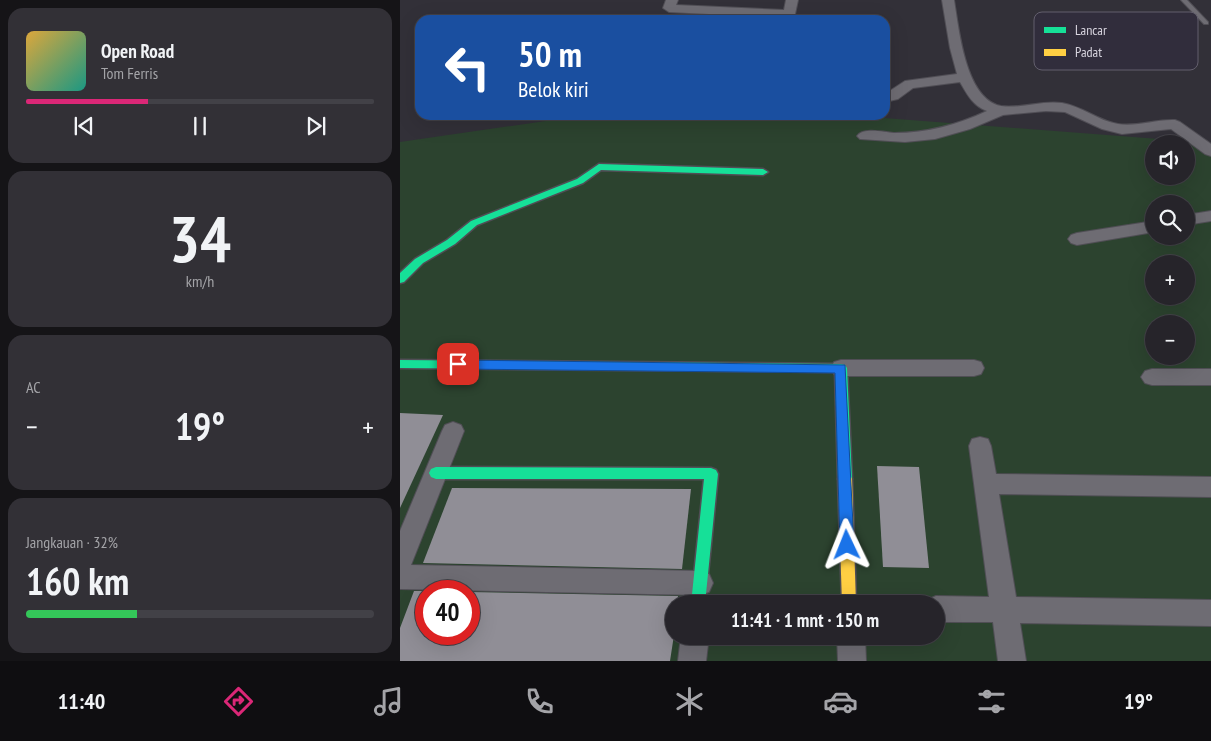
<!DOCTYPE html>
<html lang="id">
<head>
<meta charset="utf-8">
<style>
  :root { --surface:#26242a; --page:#323036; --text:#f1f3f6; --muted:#a4a4a8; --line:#424147; --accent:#db2777 }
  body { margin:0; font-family:"PT Sans Narrow",sans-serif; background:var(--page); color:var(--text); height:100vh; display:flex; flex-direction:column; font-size:19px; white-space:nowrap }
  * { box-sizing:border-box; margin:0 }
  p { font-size:16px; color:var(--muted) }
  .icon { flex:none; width:28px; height:28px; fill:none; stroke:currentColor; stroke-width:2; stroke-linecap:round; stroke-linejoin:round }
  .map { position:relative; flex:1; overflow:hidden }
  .details { display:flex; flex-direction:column; gap:8px; padding:8px; background:#151417; width:400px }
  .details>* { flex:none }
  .banner { position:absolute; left:15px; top:15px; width:475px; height:105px; border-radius:15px; box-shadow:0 5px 20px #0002,0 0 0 1px var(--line); background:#1a4fa0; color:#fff; overflow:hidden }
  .tools { position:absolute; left:745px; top:135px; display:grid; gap:10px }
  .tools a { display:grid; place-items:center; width:50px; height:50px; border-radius:50%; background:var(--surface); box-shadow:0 5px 20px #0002,0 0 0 1px var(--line); font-size:25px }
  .speed { position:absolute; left:15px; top:580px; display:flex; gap:10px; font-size:25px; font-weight:700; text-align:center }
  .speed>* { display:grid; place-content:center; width:65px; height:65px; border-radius:50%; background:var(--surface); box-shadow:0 5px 20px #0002,0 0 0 1px var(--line); line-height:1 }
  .speed .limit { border:8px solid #d22; background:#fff; color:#111 }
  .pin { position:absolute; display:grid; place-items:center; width:42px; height:42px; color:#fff; margin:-21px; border-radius:10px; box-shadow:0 2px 8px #0006 }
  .me { position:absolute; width:55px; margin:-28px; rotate:358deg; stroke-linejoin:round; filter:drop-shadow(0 0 4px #0008) }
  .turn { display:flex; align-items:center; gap:18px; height:105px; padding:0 20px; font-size:22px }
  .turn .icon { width:65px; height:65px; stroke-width:2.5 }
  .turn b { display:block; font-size:35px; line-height:42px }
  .big { font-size:38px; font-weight:700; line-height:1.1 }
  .details .card { flex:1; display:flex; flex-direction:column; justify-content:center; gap:8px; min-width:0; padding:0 18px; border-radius:15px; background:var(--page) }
  .details .dial { align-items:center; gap:0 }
  .dial b { font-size:65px; line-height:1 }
  .song { display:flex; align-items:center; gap:15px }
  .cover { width:60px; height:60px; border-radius:8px; background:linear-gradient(135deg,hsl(40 70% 55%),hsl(170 70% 35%)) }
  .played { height:5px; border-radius:2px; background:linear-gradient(90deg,var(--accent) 35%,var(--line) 35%) }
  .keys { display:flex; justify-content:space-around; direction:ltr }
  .heat { display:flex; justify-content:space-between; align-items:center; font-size:28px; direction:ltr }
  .charge { height:8px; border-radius:4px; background:linear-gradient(90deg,#34c759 32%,var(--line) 0) }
  .trip { position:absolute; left:265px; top:595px; width:280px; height:50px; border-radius:25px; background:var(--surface); box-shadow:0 5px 20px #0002,0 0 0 1px var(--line); font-weight:700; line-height:50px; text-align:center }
  .menu { display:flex; height:80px; justify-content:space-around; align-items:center; background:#0f0e11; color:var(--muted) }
  .menu .icon { width:35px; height:35px }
  .menu .on { color:var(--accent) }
  .menu b { font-size:22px; color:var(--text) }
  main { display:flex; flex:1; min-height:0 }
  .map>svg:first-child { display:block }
</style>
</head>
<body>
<main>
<section class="details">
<div class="card">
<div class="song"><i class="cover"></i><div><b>Open Road</b><p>Tom Ferris</p></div></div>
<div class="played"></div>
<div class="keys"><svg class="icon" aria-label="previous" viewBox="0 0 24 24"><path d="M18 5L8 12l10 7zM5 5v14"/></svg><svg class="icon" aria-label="pause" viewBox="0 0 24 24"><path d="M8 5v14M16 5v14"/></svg><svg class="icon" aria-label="next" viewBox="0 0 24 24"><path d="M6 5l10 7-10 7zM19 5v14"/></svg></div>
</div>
<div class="card dial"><b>34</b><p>km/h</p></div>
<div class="card"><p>AC</p>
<div class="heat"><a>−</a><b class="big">19°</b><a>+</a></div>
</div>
<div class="card"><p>Jangkauan · 32%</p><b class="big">160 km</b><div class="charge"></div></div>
</section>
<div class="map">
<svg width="811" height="661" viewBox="0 0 811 661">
  <rect width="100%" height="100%" fill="#323038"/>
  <!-- green -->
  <path fill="#2c432f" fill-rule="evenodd" d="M187,115h258l366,28v518h-811v-519zM754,144h32v32h-32zM754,204h32v32h-32zM754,264h32v32h-32zM754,324h32v32h-32zM26,591h43v43h-43zM274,604h262v32h-262z"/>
  <!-- building -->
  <g fill="#908e96">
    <path d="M0,413l43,2 -43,93z"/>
    <path d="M477,466l42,1 10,101 -46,-1z"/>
    <path d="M52,488l239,1 -9,80 -259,-6z"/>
    <path d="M14,591h12v43h43v-42l209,4 -1,8h-3v31l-4,26h-270v-33z"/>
  </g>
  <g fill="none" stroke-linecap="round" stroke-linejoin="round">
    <defs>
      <path id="lane" d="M781,0h6l21,22v2h-4z"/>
      <g id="street">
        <path d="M266,0h12l-2,5 108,5 2,-10h12l-3,14 -6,4 -120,-6 -6,-4z"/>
        <path d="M542,0h12c5,29 11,99 47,106 20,3 40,-6 61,-3 20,3 36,18 56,21 19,3 38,-5 57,-4l5,2 31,22v12l-6,-2 -34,-25 -49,5 -20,-5 -37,-17 -19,-1 -43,4 -33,14 -35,10 -30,3 -45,-3 -3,-3c6,-9 27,-4 37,-3 34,0 63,-8 93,-22 -14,-5 -20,-17 -27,-29l-47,6 -15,11 -13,3v-8l20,-13 52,-7 -7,-26z"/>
        <path d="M811,211v10l-25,4v-10z"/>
        <path d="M754,221v11l-77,13 -6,-2 -3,-4 3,-4 6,-2z"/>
        <path d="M441,360h133l7,2 3,6 -3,6 -7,2h-133l-7,-2 -3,-6 3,-6z"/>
        <path d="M752,369h59v16h-59l-7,-2 -4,-6 4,-6z"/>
        <path d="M53,422l8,3 3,6 -53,134 289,6 9,3 4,9 -4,9 -9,3 -300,-6v-58l42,-100 3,-6z"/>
        <path d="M580,437l8,2 3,7 5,28 215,3v20l-212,-3 17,103 195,3v26l-191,-3 6,38h-28l-5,-39h-57v-18h-11l2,-4 9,-4 53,1 -20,-151 3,-7z"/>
        <path d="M281,636h28l-3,25h-28z"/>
        <path d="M437,636h28l1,25h-28z"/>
      </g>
      <g id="fast">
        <path d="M199,164l164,5 5,3 -5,3 -162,-5 -18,13 -106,42 -22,19 -32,19 -19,19 -4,1v-10l15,-14 32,-19 24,-19 106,-42z"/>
        <path d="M0,360l441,4 4,1 2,3 5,111 -2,4 -5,2 -5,-2 -2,-4 -3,-107 -435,-4z"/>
        <path d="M36,467l275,1 5,2 2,4 -13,130h-14l13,-125h-268l-5,-2 -2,-4 2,-4z"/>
      </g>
      <path id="slow" d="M445,473l5,2 2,4 4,125h-14l-4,-125 2,-4z"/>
    </defs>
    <!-- lane casing -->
    <use href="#lane" stroke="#504e55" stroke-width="2"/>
    <!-- street casing -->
    <use href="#street" stroke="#504e55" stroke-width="2"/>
    <!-- fast casing -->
    <use href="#fast" stroke="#504e55" stroke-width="3"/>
    <!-- slow casing -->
    <use href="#slow" stroke="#504e55" stroke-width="3"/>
    <!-- lane -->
    <use href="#lane" fill="#6e6c73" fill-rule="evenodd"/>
    <!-- street -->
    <use href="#street" fill="#6e6c73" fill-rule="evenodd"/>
    <!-- fast -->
    <use href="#fast" fill="#16e098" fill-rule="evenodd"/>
    <!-- slow -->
    <use href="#slow" fill="#ffcf43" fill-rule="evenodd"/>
  </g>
  <!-- route -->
  <path fill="#1a73e8" stroke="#114b97" d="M58,360l387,5 9,180 -2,4 -5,2 -5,-2 -2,-4 -5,-172 -377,-4 -6,-5z"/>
  <!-- legend -->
  <rect x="634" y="12" width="164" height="58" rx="8" fill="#312d3c" stroke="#635f6d" stroke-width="1"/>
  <rect x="644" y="27" width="22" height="6" fill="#16e098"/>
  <rect x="644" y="49" width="22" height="7" fill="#ffcf43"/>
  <g font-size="14" fill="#d8d5df">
    <text x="675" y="35">Lancar</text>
    <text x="675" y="57">Padat</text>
  </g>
</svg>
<div class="tools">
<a><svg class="icon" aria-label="sound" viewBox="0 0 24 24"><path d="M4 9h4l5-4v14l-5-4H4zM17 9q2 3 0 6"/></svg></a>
<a><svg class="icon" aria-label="search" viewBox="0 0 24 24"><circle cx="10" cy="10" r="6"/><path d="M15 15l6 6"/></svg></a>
<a>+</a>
<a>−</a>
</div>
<div class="speed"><div class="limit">40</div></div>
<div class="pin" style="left:58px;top:364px;background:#d93025"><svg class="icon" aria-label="arrive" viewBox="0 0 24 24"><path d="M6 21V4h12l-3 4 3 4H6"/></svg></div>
<svg class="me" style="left:447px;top:545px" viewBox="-20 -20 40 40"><path d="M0-17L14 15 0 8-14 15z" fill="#1a73e8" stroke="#fff" stroke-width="4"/></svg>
<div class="trip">11:41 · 1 mnt · 150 m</div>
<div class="banner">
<div class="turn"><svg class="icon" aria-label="left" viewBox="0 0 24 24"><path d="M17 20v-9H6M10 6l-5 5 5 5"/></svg><div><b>50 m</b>Belok kiri</div></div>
</div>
</div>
</main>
<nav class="menu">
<b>11:40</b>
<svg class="icon on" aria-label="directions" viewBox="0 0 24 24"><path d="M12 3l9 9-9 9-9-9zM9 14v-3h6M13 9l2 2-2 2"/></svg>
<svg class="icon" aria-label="music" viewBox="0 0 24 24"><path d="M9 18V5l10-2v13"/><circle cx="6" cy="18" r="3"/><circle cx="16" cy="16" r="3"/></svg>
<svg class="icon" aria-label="phone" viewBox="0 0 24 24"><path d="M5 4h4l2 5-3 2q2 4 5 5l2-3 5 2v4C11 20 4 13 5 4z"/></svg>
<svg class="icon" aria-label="climate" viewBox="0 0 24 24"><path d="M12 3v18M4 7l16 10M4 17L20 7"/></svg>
<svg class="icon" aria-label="car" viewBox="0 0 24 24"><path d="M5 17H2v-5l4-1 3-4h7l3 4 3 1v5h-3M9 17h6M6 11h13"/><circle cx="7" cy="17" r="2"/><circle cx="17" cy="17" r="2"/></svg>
<svg class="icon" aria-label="filters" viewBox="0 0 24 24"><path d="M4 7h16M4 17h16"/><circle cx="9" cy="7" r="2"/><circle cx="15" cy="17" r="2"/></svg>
<b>19°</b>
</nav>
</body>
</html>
